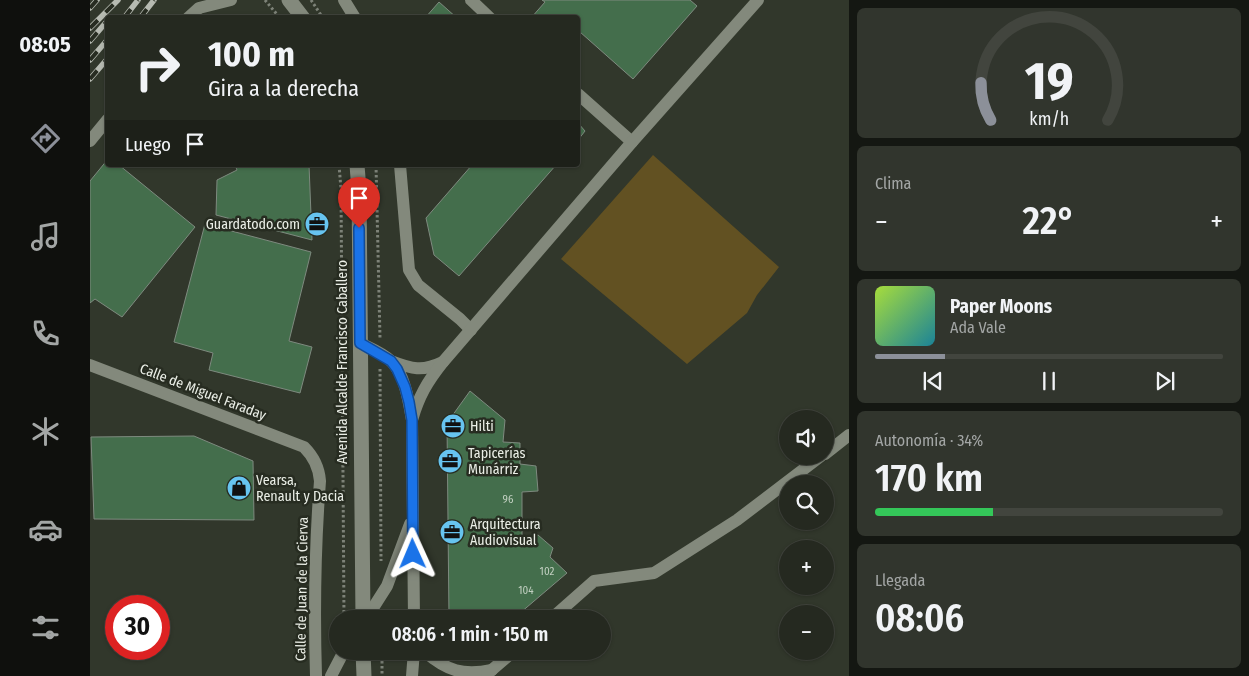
<!DOCTYPE html>
<html lang="es">
<head>
<meta charset="utf-8">
<style>
  :root { --surface:#252920; --page:#31352d; --text:#f1f3f6; --muted:#a3a6a5; --line:#42453e; --accent:#8c9099 }
  body { margin:0; font-family:"Fira Sans Condensed",sans-serif; background:var(--page); color:var(--text); height:100vh; display:flex; flex-direction:column; font-size:19px; white-space:nowrap }
  * { box-sizing:border-box; margin:0 }
  p { font-size:16px; color:var(--muted) }
  .icon { flex:none; width:28px; height:28px; fill:none; stroke:currentColor; stroke-width:2; stroke-linecap:round; stroke-linejoin:round }
  .map { position:relative; flex:1; overflow:hidden }
  .details { display:flex; flex-direction:column; gap:8px; padding:8px; background:#141712; width:400px }
  .details>* { flex:none }
  .hud { position:absolute; left:15px; top:15px; width:475px; height:152px; border-radius:5px; box-shadow:0 1px 4px #0004,0 0 0 1px var(--line); background:#252920; color:var(--text); overflow:hidden }
  .buttons { position:absolute; left:689px; top:410px; display:grid; gap:10px }
  .buttons a { display:grid; place-items:center; width:55px; height:55px; border-radius:50%; background:var(--surface); box-shadow:0 1px 4px #0004,0 0 0 1px var(--line); font-size:25px }
  .speed { position:absolute; left:15px; top:595px; display:flex; gap:10px; font-size:25px; font-weight:700; text-align:center }
  .speed>* { display:grid; place-content:center; width:65px; height:65px; border-radius:50%; background:var(--surface); box-shadow:0 1px 4px #0004,0 0 0 1px var(--line); line-height:1 }
  .speed .limit { border:8px solid #d22; background:#fff; color:#111 }
  .pin { position:absolute; display:grid; place-items:center; width:42px; height:42px; color:#fff; margin:-51px -21px; border-radius:50% 50% 50% 0; rotate:-45deg; box-shadow:0 0 5px #0007 }
  .pin .icon { rotate:45deg }
  .me { position:absolute; width:55px; margin:-28px; rotate:359deg; stroke-linejoin:round; filter:drop-shadow(0 0 4px #0008) }
  .turn { display:flex; align-items:center; gap:18px; height:105px; padding:0 20px; font-size:22px }
  .turn .icon { width:65px; height:65px; stroke-width:2.5 }
  .turn b { display:block; font-size:35px; line-height:42px }
  .then { display:flex; align-items:center; height:48px; padding:0 20px; background:#0003; gap:10px; font-size:19px }
  .big { font-size:38px; font-weight:600; line-height:1.1 }
  .details .card { flex:1; display:flex; flex-direction:column; justify-content:center; gap:8px; min-width:0; padding:0 18px; border-radius:8px; background:var(--page) }
  .details .dial { align-items:center; gap:0 }
  .dial svg { height:130px; overflow:visible; fill:none; stroke:var(--line); stroke-width:7; stroke-linecap:round; text-anchor:middle }
  .dial text { fill:var(--text); stroke:none }
  .song { display:flex; align-items:center; gap:15px }
  .cover { width:60px; height:60px; border-radius:8px; background:linear-gradient(135deg,hsl(80 70% 55%),hsl(190 70% 35%)) }
  .played { height:5px; border-radius:2px; background:linear-gradient(90deg,var(--accent) 20%,var(--line) 20%) }
  .keys { display:flex; justify-content:space-around; direction:ltr }
  .heat { display:flex; justify-content:space-between; align-items:center; font-size:28px; direction:ltr }
  .charge { height:8px; border-radius:4px; background:linear-gradient(90deg,#34c759 34%,var(--line) 0) }
  .trip { position:absolute; left:239px; top:610px; width:282px; height:50px; border-radius:25px; background:var(--surface); box-shadow:0 1px 4px #0004,0 0 0 1px var(--line); font-weight:600; line-height:50px; text-align:center }
  main { display:flex; flex:1; min-height:0 }
  .dock { display:flex; flex-direction:column; width:90px; justify-content:space-around; align-items:center; background:#0f100d; color:var(--muted) }
  .dock .icon { width:35px; height:35px }
  .dock .current { color:var(--accent) }
  .dock b { font-size:22px; color:var(--text) }
  .map>svg:first-child { display:block }
</style>
</head>
<body>
<main>
<nav class="dock">
<b>08:05</b>
<svg class="icon current" aria-label="directions" viewBox="0 0 24 24"><path d="M12 3l9 9-9 9-9-9zM9 14v-3h6M13 9l2 2-2 2"/></svg>
<svg class="icon" aria-label="music" viewBox="0 0 24 24"><path d="M9 18V5l10-2v13"/><circle cx="6" cy="18" r="3"/><circle cx="16" cy="16" r="3"/></svg>
<svg class="icon" aria-label="phone" viewBox="0 0 24 24"><path d="M5 4h4l2 5-3 2q2 4 5 5l2-3 5 2v4C11 20 4 13 5 4z"/></svg>
<svg class="icon" aria-label="climate" viewBox="0 0 24 24"><path d="M12 3v18M4 7l16 10M4 17L20 7"/></svg>
<svg class="icon" aria-label="car" viewBox="0 0 24 24"><path d="M5 17H2v-5l4-1 3-4h7l3 4 3 1v5h-3M9 17h6M6 11h13"/><circle cx="7" cy="17" r="2"/><circle cx="17" cy="17" r="2"/></svg>
<svg class="icon" aria-label="filters" viewBox="0 0 24 24"><path d="M4 7h16M4 17h16"/><circle cx="9" cy="7" r="2"/><circle cx="15" cy="17" r="2"/></svg>
</nav>
<div class="map">
<svg width="759" height="676" viewBox="0 0 759 676">
  <rect width="100%" height="100%" fill="#31372b"/>
  <!-- green -->
  <path fill="#625122" d="M563,155l126,112 -22,28 -10,18 -60,51 -126,-105z"/>
  <!-- building -->
  <g fill="#446e4c" stroke="#7e8a7f">
    <path d="M452,0h148l7,6 -64,73 -53,-47 -2,2v-16h-47l14,-16z"/>
    <path d="M349,2l18,16h-32z"/>
    <path d="M488,123l7,8 -7,9z"/>
    <path d="M18,159v6h11l76,62 -73,90 -27,-18 -5,4v-122z"/>
    <path d="M145,165h74l3,75 -96,-25 1,-35 20,-10z"/>
    <path d="M382,165h84l-97,111 -25,-21 -8,-37z"/>
    <path d="M115,224l106,28 -22,89 23,6 -12,46 -91,-23 4,-17 -39,-11z"/>
    <path d="M380,391l35,29 -2,22 17,1v21l16,2 2,25 -16,1v44l16,-1 15,13 -3,9 17,16 -54,46h-64l-2,-196z"/>
    <path d="M104,436l59,25 1,59 -160,-1 -3,-82z"/>
  </g>
  <g fill="none" stroke-linecap="round" stroke-linejoin="round">
    <!-- path -->
    <g stroke="#7d8278" stroke-width="3" stroke-dasharray="2.5 2.5" stroke-linecap="butt">
      <path d="M175,0l15,18"/>
      <path d="M221,0l12,18"/>
      <path d="M249,165l2,24 3,430"/>
      <path d="M286,165l4,173"/>
      <path d="M290,369l1,192"/>
      <path d="M292,651v25"/>
    </g>
    <!-- street -->
    <g stroke="#83897c" stroke-width="12">
      <path d="M254,0l11,18"/>
      <path d="M381,0l19,18"/>
      <path d="M98,18l11,-10 32,-8"/>
      <path d="M488,94l54,48"/>
      <path d="M0,141l18,-22"/>
      <path d="M310,165l9,105 9,15 42,34 11,11"/>
      <path d="M270,343c10,5 23,10 31,18 14,13 18,42 21,59l2,199"/>
      <path d="M301,361c21,8 31,11 52,1"/>
      <path d="M0,365l214,82c10,10 15,20 16,34 -5,65 -6,130 -4,195"/>
      <path d="M322,420c7,-24 15,-38 31,-58l189,-220 126,-142"/>
      <path d="M735,454l24,-19"/>
      <path d="M276,619l21,-33 23,-62"/>
      <path d="M461,619l43,-38 60,-8 83,-53 84,-64"/>
      <path d="M334,651c23,20 39,25 68,19"/>
      <path d="M397,674l27,-23"/>
      <path d="M241,676l13,-25"/>
      <path d="M322,676l2,-25"/>
    </g>
    <!-- secondary -->
    <g stroke="#83897c" stroke-width="15">
      <path d="M199,0l14,18"/>
      <path d="M267,165l2,25 4,429"/>
      <path d="M273,651l1,25"/>
    </g>
    <defs>
      <g id="rail">
        <path d="M0,8l7,-8"/>
        <path d="M34,18l14,-18"/>
        <path d="M50,18l14,-18"/>
        <path d="M0,28l28,-28"/>
        <path d="M0,41l18,-21"/>
        <path d="M0,60l18,-21"/>
        <path d="M0,79l18,-21"/>
      </g>
    </defs>
    <!-- rail casing -->
    <use href="#rail" stroke="#b6bab1" stroke-width="5.5"/>
    <!-- rail -->
    <use href="#rail" stroke="#272c21" stroke-width="4" stroke-dasharray="11" stroke-linecap="butt"/>
  </g>
  <g fill="none" stroke-linecap="round" stroke-linejoin="round">
    <defs>
      <path id="route" d="M269,228l1,115 31,18 6,8 8,18 4,15 3,18 1,134"/>
    </defs>
    <!-- route casing -->
    <use href="#route" stroke="#114b97" stroke-width="12"/>
    <!-- route -->
    <use href="#route" stroke="#1a73e8" stroke-width="9"/>
  </g>
  <!-- icons -->
  <defs>
    <symbol id="office-disc" viewBox="-11 -11 22 22"><circle r="9.5" fill="#67c4f0" stroke="#272c21"/><path d="M-6-3h4V-5.5h4V-3h4V5H-6ZM-1-4.5V-3h2v-1.5ZM-6 0V1H6V0Z" fill="#111"/></symbol>
    <symbol id="shop-disc" viewBox="-11 -11 22 22"><circle r="9.5" fill="#67c4f0" stroke="#272c21"/><path d="M-5-2.5h2.3a2.7 3.5 0 0 1 5.4 0H5L5.5 6h-11ZM-1.5-2.5h3a1.5 2.3 0 0 0-3 0Z" fill="#111"/></symbol>
  </defs>
  <g fill-rule="evenodd">
    <use href="#office-disc" x="213" y="210" width="28" height="28"/>
    <use href="#office-disc" x="349" y="412" width="28" height="28"/>
    <use href="#office-disc" x="346" y="447" width="28" height="28"/>
    <use href="#shop-disc" x="135" y="474" width="28" height="28"/>
    <use href="#office-disc" x="348" y="518" width="28" height="28"/>
  </g>
  <g text-anchor="middle" dominant-baseline="central" stroke-width="5" stroke-linejoin="round" paint-order="stroke">
    <!-- number labels -->
    <g font-size="11" fill="#c1cfc0">
      <text x="418" y="499">96</text>
      <text x="457" y="571">102</text>
      <text x="436" y="590">104</text>
    </g>
    <!-- poi labels -->
    <g font-size="14" fill="#ebefe7" stroke="#272c21" text-anchor="start">
      <text x="210" y="224" text-anchor="end">Guardatodo.com</text>
      <text x="380" y="426">Hilti</text>
      <text x="378" y="453">Tapicerías<tspan x="378" dy="16">Munárriz</tspan></text>
      <text x="166" y="480">Vearsa,<tspan x="166" dy="16">Renault y Dacia</tspan></text>
      <text x="380" y="524">Arquitectura<tspan x="380" dy="16">Audiovisual</tspan></text>
    </g>
    <!-- street labels -->
    <g font-size="14" fill="#ebefe7" stroke="#272c21">
      <text transform="translate(252 362) rotate(-90)">Avenida Alcalde Francisco Caballero</text>
      <text transform="translate(113 392) rotate(21)">Calle de Miguel Faraday</text>
      <text transform="translate(212 589) rotate(-89)">Calle de Juan de la Cierva</text>
    </g>
  </g>
</svg>
<div class="buttons">
<a><svg class="icon" aria-label="sound" viewBox="0 0 24 24"><path d="M4 9h4l5-4v14l-5-4H4zM17 9q2 3 0 6"/></svg></a>
<a><svg class="icon" aria-label="search" viewBox="0 0 24 24"><circle cx="10" cy="10" r="6"/><path d="M15 15l6 6"/></svg></a>
<a>+</a>
<a>−</a>
</div>
<div class="speed"><div class="limit">30</div></div>
<div class="pin" style="left:269px;top:228px;background:#d93025"><svg class="icon" aria-label="arrive" viewBox="0 0 24 24"><path d="M6 21V4h12l-3 4 3 4H6"/></svg></div>
<svg class="me" style="left:323px;top:554px" viewBox="-20 -20 40 40"><path d="M0-17L14 15 0 8-14 15z" fill="#1a73e8" stroke="#fff" stroke-width="4"/></svg>
<div class="trip">08:06 · 1 min · 150 m</div>
<div class="hud">
<div class="turn"><svg class="icon" aria-label="right" viewBox="0 0 24 24"><path d="M7 20v-9h11M14 6l5 5-5 5"/></svg><div><b>100 m</b>Gira a la derecha</div></div>
<div class="then">Luego<svg class="icon" aria-label="arrive" viewBox="0 0 24 24"><path d="M6 21V4h12l-3 4 3 4H6"/></svg></div>
</div>
</div>
<section class="details">
<div class="card dial"><svg viewBox="0 0 100 80">
<path d="M14 69A42 42 0 1 1 86 69"/>
<path d="M14 69A42 42 0 0 1 8 46" stroke="#8c9099"/>
<text x="50" y="56" font-size="32" font-weight="700">19</text>
<text x="50" y="72" font-size="11">km/h</text>
</svg></div>
<div class="card"><p>Clima</p>
<div class="heat"><a>−</a><b class="big">22°</b><a>+</a></div>
</div>
<div class="card">
<div class="song"><i class="cover"></i><div><b>Paper Moons</b><p>Ada Vale</p></div></div>
<div class="played"></div>
<div class="keys"><svg class="icon" aria-label="previous" viewBox="0 0 24 24"><path d="M18 5L8 12l10 7zM5 5v14"/></svg><svg class="icon" aria-label="pause" viewBox="0 0 24 24"><path d="M8 5v14M16 5v14"/></svg><svg class="icon" aria-label="next" viewBox="0 0 24 24"><path d="M6 5l10 7-10 7zM19 5v14"/></svg></div>
</div>
<div class="card"><p>Autonomía · 34%</p><b class="big">170 km</b><div class="charge"></div></div>
<div class="card"><p>Llegada</p><b class="big">08:06</b></div>
</section>
</main>
</body>
</html>
